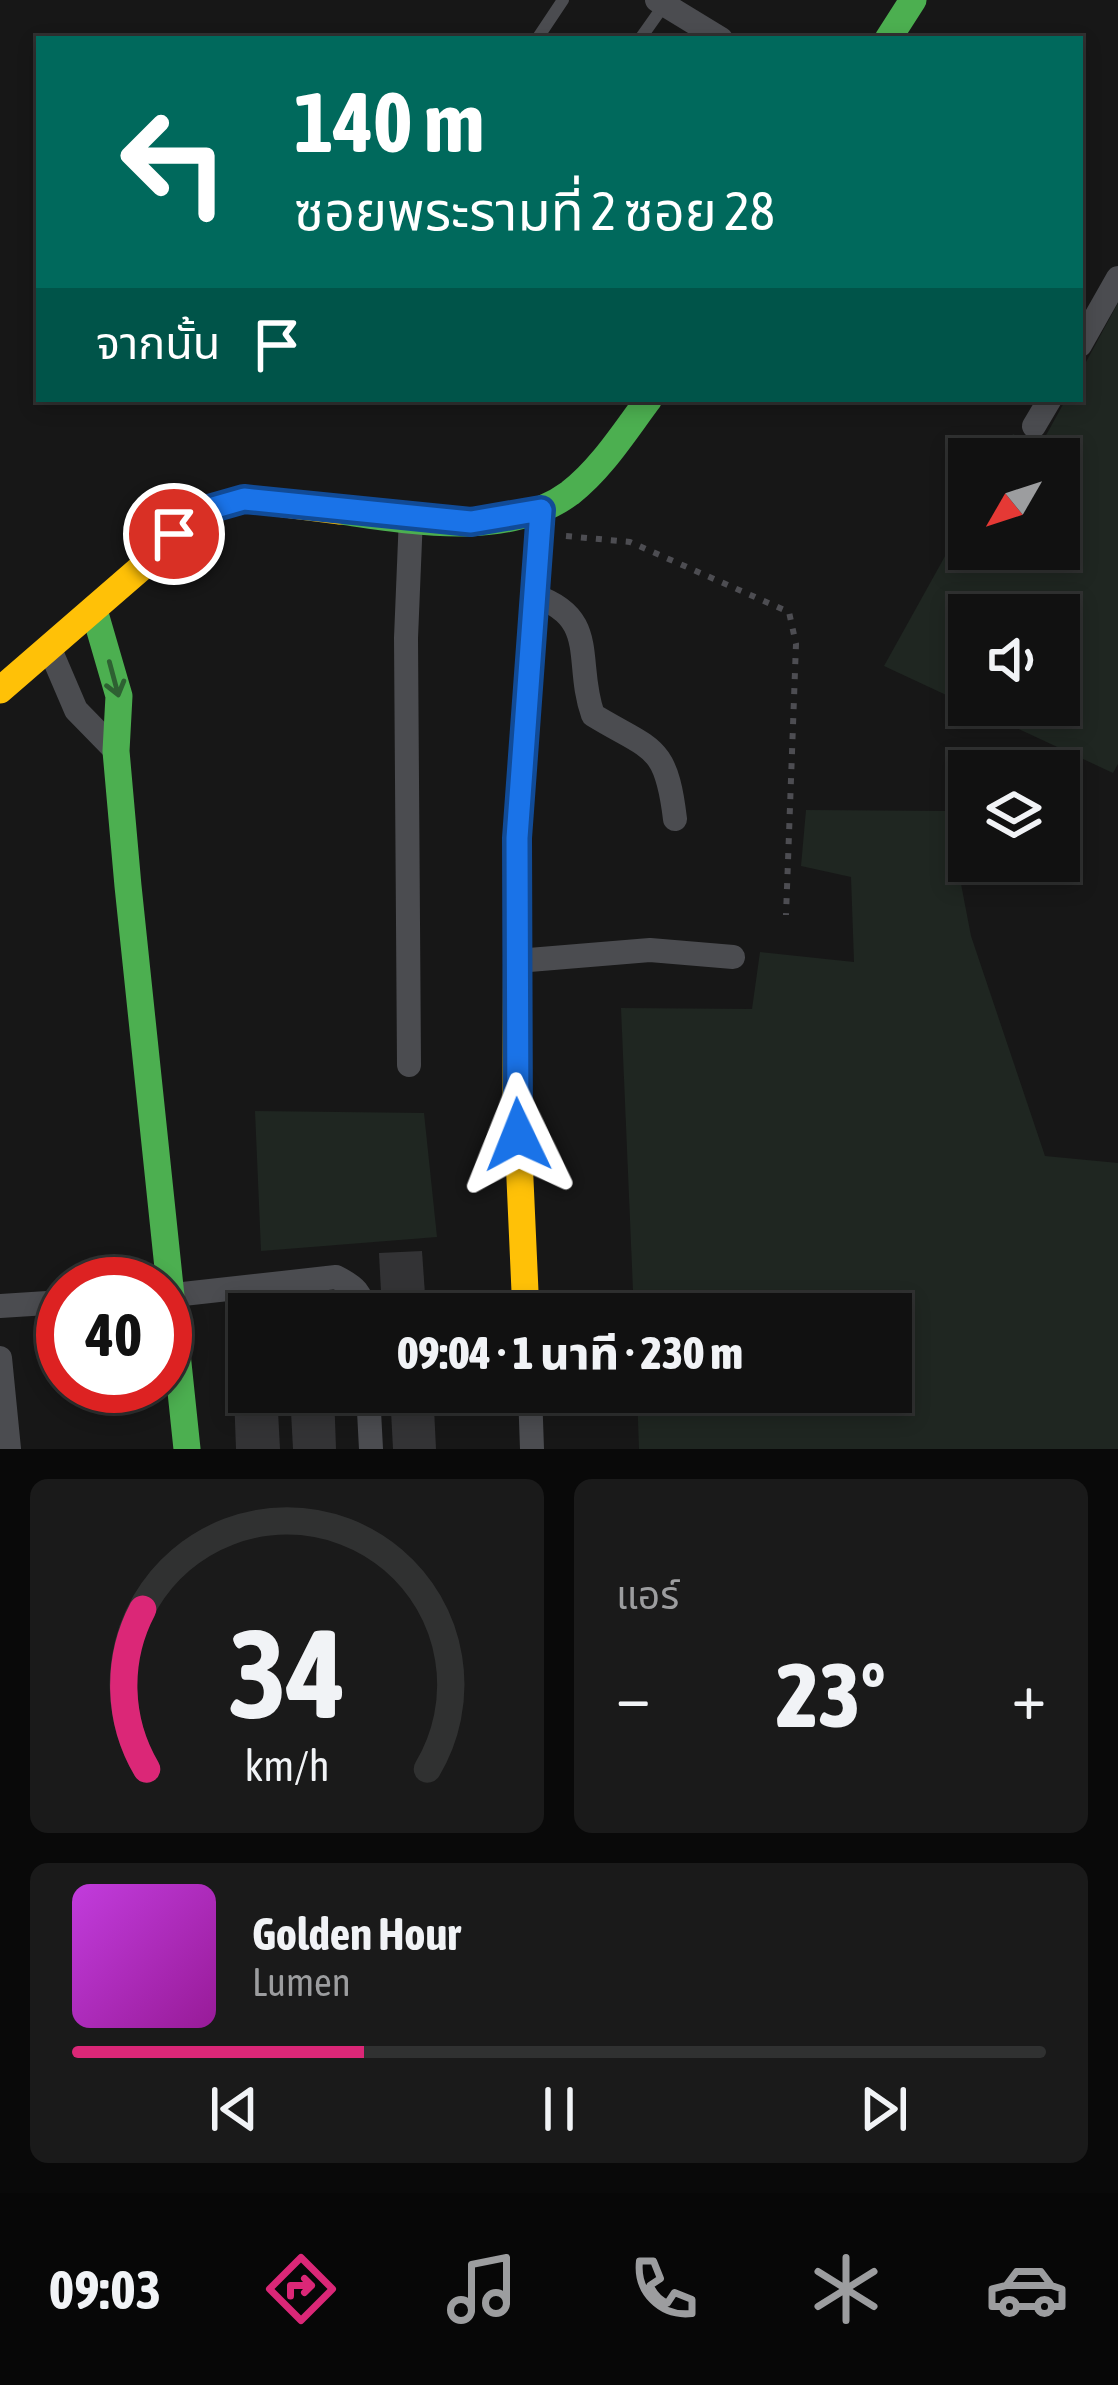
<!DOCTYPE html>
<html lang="th">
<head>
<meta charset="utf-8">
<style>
  :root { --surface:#111; --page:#1a1a1a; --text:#f1f3f6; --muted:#9c9d9f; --line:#303131; --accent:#db2777 }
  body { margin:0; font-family:"Asap Condensed","Noto Sans Thai",sans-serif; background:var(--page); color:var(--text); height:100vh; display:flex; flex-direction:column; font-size:45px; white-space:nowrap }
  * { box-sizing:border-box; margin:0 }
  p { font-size:39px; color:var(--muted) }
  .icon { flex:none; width:66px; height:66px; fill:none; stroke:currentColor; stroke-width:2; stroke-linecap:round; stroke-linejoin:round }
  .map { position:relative; height:1449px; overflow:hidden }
  .side { display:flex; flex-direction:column; gap:30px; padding:30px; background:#090909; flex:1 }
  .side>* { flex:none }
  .guide { position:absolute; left:36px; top:36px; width:1047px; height:366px; border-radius:0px; box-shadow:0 6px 18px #0003,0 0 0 3px var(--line); background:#00695c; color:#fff; overflow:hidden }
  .needle { width:78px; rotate:231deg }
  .controls { position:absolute; left:948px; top:438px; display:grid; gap:24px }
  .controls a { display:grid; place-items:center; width:132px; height:132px; border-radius:0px; background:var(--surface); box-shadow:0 6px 18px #0003,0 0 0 3px var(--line); font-size:60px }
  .speed { position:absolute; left:36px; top:1257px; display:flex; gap:24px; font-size:60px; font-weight:700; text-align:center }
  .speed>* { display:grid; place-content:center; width:156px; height:156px; border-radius:50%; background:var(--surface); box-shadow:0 6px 18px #0003,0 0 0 3px var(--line); line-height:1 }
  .speed .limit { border:18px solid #d22; background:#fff; color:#111 }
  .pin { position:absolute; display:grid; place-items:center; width:102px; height:102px; color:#fff; margin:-51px; border:6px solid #fff; border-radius:50%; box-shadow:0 3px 12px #0007 }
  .me { position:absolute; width:132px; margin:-66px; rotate:358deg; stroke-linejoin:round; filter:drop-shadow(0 0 9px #0008) }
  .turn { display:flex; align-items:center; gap:42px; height:252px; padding:0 60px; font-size:54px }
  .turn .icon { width:156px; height:156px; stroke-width:2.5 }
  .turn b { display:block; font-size:84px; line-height:102px }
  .then { display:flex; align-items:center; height:114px; padding:0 60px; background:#0003; gap:24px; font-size:45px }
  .big { font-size:90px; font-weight:800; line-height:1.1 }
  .side .tile { flex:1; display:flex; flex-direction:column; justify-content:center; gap:18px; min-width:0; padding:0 42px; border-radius:18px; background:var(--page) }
  .side .dial { align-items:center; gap:0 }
  .dial svg { height:312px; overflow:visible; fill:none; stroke:var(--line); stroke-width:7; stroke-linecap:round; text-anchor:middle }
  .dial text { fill:var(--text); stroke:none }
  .song { display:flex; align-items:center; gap:36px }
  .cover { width:144px; height:144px; border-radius:18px; background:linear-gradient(135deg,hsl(290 70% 55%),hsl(300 70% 35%)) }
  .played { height:12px; border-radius:6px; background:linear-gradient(90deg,var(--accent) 30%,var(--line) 30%) }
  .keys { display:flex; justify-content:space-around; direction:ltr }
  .heat { display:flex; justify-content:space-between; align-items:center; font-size:66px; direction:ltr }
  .side .tiles { flex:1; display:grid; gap:30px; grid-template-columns:1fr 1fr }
  .tile:last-child { grid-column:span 2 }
  .trip { position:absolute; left:228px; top:1293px; width:684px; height:120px; border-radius:0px; background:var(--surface); box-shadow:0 6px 18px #0003,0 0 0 3px var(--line); font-weight:800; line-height:120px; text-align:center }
  .tabs { display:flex; height:192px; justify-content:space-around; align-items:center; background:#070707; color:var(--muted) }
  .tabs .icon { width:84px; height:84px }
  .tabs .selected { color:var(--accent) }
  .tabs b { font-size:54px; color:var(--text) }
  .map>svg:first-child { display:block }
</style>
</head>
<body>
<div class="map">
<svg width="1118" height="1449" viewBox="0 0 1118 1449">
  <rect width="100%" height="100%" fill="#171717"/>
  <!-- green -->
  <g fill="#1f2621" fill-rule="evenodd">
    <path d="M1118,303v461l-5,9 -229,-107 85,-153v36h90v-90h-60l14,-25 26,14 27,-49h14v-26zM969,615h90v90h-90z"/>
    <path d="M806,810l141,1 24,125 74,220 73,7v286h-479l-2,-57h254v-78h-257l-13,-306 131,1 8,-57 94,10 -3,-85 -50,-11z"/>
    <path d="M255,1111l169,2 13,124 -176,14z"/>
  </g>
  <!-- building -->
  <g fill="#333335">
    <path d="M422,1251l4,58 -44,2 -3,-58z"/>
    <path d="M271,1302l1,12h-23v59l-17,1 -4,-70z"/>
    <path d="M330,1304v10h-43v-9z"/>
    <path d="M277,1392l3,57h-44l-2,-55z"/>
    <path d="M334,1392l2,57h-43l-3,-56z"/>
    <path d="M434,1408l2,41h-43l-2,-38z"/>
  </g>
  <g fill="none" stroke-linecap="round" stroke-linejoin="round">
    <!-- path -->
    <path stroke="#4d4d52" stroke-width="6" stroke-dasharray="6 9" stroke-linecap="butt" d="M566,536l64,6 159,70 7,32 -10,271"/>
    <!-- lane -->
    <g stroke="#4b4c50" stroke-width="12">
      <path d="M537,39l26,-39"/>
      <path d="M640,39l24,-34"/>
    </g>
    <!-- street -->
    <g stroke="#4b4c50" stroke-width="24">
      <path d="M657,0l64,39"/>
      <path d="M1080,345l38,-67"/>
      <path d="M1034,426l16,-27"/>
      <path d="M535,596c65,22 39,66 58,119 59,36 73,28 82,104"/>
      <path d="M49,647l27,63 40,41"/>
      <path d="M517,961l133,-11 83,7"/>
      <path d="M409,1065l-3,-427 5,-122"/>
      <path d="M165,1296l171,-19c18,9 27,16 28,37"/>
      <path d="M0,1306l63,-4"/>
      <path d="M0,1358l9,91"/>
      <path d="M368,1392l3,57"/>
      <path d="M530,1392l2,57"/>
    </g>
    <!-- fast -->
    <g stroke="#4caf50" stroke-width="27">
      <path d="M888,39l25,-39"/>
      <path d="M340,511c70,10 168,28 230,-18 32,-25 55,-62 79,-94"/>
      <path d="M94,610l25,86 -3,55 12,135 59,563"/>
    </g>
    <!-- slow -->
    <g stroke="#ffc107" stroke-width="27">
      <path d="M0,690l209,-181 35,-10 96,12"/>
      <path d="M526,1314l-10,-224 1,-252 24,-328"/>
    </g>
  </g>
  <!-- one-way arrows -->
  <defs><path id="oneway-shaft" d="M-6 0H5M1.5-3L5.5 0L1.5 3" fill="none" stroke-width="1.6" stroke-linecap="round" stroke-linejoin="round" transform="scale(3)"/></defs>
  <use stroke="#2e6032" href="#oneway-shaft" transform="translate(114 679) rotate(75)"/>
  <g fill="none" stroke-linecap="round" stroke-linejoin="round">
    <defs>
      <path id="route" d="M174,534l35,-25 35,-10 227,23 70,-12 -24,328 1,297"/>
    </defs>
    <!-- route casing -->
    <use href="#route" stroke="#114b97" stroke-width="30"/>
    <!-- route -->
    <use href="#route" stroke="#1a73e8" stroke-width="21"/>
  </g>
</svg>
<div class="controls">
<a><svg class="needle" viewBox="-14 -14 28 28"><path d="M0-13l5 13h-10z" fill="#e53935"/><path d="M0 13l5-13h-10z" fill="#9c9d9f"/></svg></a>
<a><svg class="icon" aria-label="sound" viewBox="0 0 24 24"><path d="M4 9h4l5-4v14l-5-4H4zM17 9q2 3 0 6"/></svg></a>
<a><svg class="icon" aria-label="layers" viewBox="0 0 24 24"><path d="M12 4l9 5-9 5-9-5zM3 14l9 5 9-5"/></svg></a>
</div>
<div class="speed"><div class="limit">40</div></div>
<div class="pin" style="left:174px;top:534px;background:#d93025"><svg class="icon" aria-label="arrive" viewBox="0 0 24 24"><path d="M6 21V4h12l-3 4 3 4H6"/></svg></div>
<svg class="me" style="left:518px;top:1135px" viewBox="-20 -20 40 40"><path d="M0-17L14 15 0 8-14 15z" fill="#1a73e8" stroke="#fff" stroke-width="4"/></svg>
<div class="trip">09:04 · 1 นาที · 230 m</div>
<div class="guide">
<div class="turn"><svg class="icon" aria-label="left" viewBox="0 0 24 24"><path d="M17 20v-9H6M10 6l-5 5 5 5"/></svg><div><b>140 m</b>ซอยพระรามที่ 2 ซอย 28</div></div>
<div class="then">จากนั้น<svg class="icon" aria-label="arrive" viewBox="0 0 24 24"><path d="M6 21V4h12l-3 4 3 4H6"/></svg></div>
</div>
</div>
<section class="side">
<div class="tiles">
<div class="tile dial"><svg viewBox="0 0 100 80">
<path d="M14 69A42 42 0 1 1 86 69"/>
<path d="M14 69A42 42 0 0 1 13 28" stroke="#db2777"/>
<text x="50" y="56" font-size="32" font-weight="700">34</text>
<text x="50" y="72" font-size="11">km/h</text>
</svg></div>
<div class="tile"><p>แอร์</p>
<div class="heat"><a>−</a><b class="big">23°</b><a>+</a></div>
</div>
<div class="tile">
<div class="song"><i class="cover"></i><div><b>Golden Hour</b><p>Lumen</p></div></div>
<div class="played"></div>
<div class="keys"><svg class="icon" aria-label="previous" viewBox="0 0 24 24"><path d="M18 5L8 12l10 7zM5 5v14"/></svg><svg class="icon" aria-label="pause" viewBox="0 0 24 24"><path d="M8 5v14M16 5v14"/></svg><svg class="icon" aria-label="next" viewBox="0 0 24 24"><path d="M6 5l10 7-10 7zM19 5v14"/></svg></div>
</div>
</div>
</section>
<nav class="tabs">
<b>09:03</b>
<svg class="icon selected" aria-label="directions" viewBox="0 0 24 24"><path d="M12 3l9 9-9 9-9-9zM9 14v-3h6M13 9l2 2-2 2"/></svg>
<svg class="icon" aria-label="music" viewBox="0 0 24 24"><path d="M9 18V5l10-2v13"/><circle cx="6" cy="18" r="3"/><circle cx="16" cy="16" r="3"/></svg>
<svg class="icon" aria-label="phone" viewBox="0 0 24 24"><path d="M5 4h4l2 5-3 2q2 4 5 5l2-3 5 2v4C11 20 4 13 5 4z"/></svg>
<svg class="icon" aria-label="climate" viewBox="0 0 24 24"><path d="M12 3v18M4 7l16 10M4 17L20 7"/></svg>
<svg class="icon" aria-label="car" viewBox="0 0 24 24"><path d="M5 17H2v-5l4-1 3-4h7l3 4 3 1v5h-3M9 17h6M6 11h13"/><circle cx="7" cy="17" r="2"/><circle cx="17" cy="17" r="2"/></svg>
</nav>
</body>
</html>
